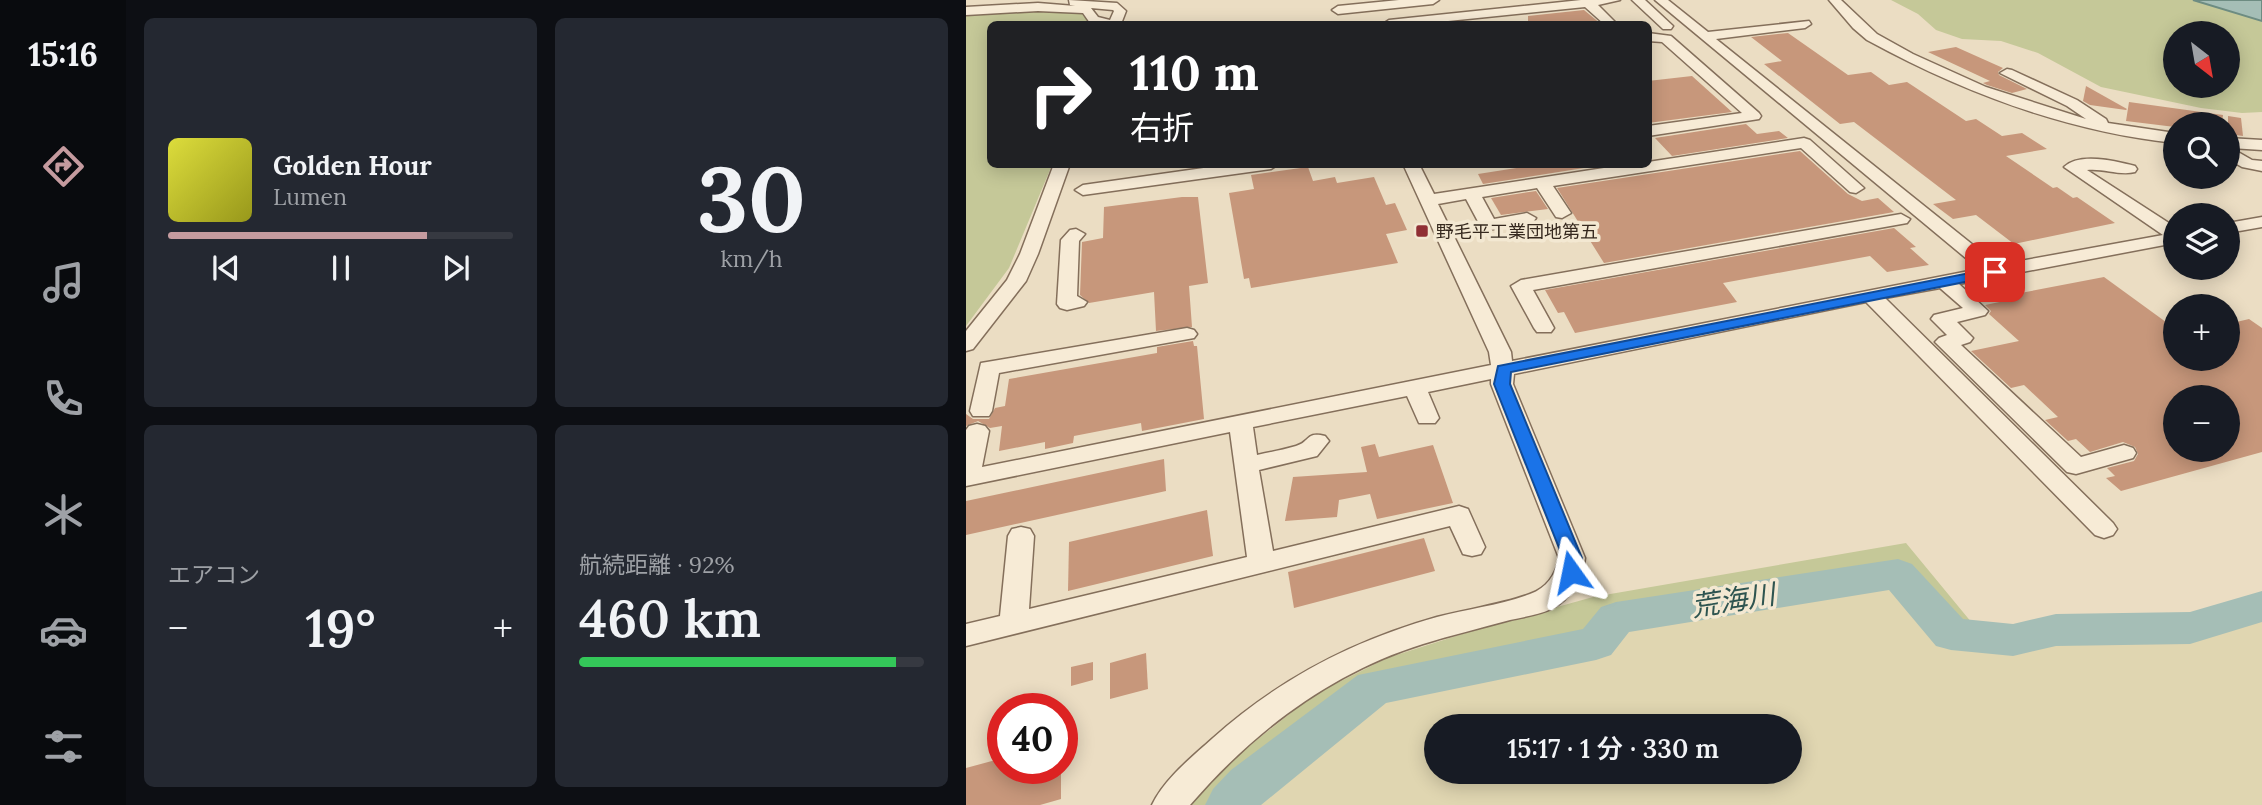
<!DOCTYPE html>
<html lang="ja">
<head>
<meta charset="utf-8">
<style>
  :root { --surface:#171b24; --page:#242831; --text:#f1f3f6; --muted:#9ea1a6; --line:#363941; --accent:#c59b9f }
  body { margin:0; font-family:Lora,"Noto Sans JP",serif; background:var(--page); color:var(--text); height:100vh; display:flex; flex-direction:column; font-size:26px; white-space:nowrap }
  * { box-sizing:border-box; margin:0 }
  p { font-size:23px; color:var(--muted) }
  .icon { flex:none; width:38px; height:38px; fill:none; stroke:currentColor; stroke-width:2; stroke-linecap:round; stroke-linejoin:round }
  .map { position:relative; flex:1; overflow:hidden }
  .drawer { display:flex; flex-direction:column; gap:18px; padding:18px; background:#0d0f14; width:840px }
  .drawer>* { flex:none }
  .top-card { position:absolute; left:21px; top:21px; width:665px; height:147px; border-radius:10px; box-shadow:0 4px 18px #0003; background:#202124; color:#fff; overflow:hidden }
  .needle { width:46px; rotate:149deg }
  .tools { position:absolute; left:1197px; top:21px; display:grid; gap:14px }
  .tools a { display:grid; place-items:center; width:77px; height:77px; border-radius:50%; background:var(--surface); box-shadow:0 4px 18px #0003; font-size:35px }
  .speed { position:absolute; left:21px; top:693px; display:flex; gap:14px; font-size:35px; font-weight:700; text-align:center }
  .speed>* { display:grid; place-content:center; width:91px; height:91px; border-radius:50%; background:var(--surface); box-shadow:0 4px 18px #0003; line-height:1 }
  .speed .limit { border:10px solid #d22; background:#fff; color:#111 }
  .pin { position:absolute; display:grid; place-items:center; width:60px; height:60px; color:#fff; margin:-30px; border-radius:14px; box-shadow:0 4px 10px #0006 }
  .me { position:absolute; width:77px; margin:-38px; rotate:348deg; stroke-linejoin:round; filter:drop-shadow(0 0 5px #0008) }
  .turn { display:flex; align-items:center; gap:24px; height:147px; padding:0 28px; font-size:32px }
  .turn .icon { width:91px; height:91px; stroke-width:2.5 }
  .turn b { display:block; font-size:49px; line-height:60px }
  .big { font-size:52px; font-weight:600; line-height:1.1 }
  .drawer .tile { flex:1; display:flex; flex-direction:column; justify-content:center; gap:10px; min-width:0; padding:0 24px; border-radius:10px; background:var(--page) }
  .drawer .dial { align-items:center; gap:0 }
  .dial b { font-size:91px; line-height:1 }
  .song { display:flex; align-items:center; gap:21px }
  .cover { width:84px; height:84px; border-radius:10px; background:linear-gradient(135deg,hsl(60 70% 55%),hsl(60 70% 35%)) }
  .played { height:7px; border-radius:4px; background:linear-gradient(90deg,var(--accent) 75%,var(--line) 75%) }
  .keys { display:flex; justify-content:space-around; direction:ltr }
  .heat { display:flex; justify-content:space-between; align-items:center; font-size:38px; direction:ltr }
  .charge { height:10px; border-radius:5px; background:linear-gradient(90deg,#34c759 92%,var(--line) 0) }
  .drawer .tiles { flex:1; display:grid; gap:18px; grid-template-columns:repeat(2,1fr) }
  .trip { position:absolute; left:458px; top:714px; width:378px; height:70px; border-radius:35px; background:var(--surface); box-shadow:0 4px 18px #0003; font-weight:600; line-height:70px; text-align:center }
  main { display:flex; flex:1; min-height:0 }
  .dock { display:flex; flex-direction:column; width:126px; justify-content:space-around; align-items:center; background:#090b0e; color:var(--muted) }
  .dock .icon { width:49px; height:49px }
  .dock .current { color:var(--accent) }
  .dock b { font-size:32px; color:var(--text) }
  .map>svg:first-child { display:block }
</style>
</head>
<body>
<main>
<nav class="dock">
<b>15:16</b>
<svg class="icon current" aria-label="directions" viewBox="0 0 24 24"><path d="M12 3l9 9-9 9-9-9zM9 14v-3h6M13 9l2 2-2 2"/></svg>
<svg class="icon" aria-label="music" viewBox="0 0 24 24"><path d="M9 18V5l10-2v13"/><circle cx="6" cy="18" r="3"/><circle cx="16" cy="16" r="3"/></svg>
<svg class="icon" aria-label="phone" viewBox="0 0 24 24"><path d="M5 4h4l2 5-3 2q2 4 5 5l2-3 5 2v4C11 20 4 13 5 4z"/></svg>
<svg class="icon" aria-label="climate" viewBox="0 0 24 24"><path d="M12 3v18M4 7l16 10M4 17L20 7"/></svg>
<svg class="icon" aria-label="car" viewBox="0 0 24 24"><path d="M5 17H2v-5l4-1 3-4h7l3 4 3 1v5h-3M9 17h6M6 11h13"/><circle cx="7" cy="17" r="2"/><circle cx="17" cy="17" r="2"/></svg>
<svg class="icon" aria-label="filters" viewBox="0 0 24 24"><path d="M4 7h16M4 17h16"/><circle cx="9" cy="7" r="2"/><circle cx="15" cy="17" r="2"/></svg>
</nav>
<section class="drawer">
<div class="tiles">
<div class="tile">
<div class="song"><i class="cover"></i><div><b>Golden Hour</b><p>Lumen</p></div></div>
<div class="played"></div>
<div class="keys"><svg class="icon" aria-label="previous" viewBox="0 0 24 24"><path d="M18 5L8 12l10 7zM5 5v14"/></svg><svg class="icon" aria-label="pause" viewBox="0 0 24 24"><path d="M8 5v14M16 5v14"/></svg><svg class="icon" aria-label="next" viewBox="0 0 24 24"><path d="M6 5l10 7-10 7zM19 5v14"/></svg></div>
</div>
<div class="tile dial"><b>30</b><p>km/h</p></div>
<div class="tile"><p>エアコン</p>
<div class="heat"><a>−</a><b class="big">19°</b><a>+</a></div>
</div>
<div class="tile"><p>航続距離 · 92%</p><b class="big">460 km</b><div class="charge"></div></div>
</div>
</section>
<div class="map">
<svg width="1296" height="805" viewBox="0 0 1296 805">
  <rect width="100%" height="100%" fill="#ebddc3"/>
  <!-- farmland -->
  <path fill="#e0d6b1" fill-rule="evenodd" d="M929,581l37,47 10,9 84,13 40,-12 119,2 77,-23v188h-1016l130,-104 228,-54 24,-24zM824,726v46h-353v-46z"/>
  <!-- green -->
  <g fill="#c5c898" fill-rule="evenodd">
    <path d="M925,0h371v112l-20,1 -41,-5 -100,-21 -63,-34 -37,-12 -39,-2 -26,-9 -18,-16zM1209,33h53v53h-53z"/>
    <path d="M72,8l39,3 10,4v6l7,3h-104v140l62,1 -43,103 -43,58v-314z"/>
    <path d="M940,543l66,80 -19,1 -53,-57 -289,46 -22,24 -219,48 -128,94 -23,26h-30l44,-46 80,-64 74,-37 88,-28 118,-33z"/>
  </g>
  <!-- water -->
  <path fill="#a5beb6" stroke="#6d8c82" stroke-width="2" d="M1227,0h69v21z"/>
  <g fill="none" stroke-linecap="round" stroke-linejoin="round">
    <!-- river -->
    <path fill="#a5beb6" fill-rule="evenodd" d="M932,559l14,5 51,55 50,5 43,-10 134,-2 72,-21v31l-72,22 -134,2 -43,10 -62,-6 -15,-4 -47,-56 -260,42 -18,23 -15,5 -210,43 -125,102h-56l8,-16 18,-19 127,-95 225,-46 18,-22 15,-5z"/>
  </g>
  <!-- building -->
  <g fill="#c7977b" fill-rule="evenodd">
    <path d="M618,10l17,14h-73v-8z"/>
    <path d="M822,33l60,42 23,-3 18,13 18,-3 59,39 10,-2 26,17 20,-3 25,16 -41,7 47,32 4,-1 16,11 4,-1 38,26 -101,21 -38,-29 -23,4 -20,-15 23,-4 -102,-78 -14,2 -76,-60 18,-3 -31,-24z"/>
    <path d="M990,47l47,21 -5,4 1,3 28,14 -15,4 -25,-8 -4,-2 7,-2 -62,-29z"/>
    <path d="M726,76l40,36 -84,11v-42z"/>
    <path d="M1120,86l41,23 -1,1 -36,-5 -7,-4z"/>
    <path d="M1163,102l94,13 -1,9h-47v3l-49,-6z"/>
    <path d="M1262,116l13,2 2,18 -15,-2z"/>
    <path d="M780,124l11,10 22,-3 9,7 -116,18 -17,-18z"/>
    <path d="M834,151l48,43 14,7 16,-3 16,14 -290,51 -47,-75z"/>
    <path d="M577,164h66l-126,20 -5,-10z"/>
    <path d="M342,167l5,14 22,-4 2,6 37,-6 12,28 9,-2 12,27 -21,4 12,29 -147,25 -2,-10 -5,1 -15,-86 25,-4 -3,-14z"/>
    <path d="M570,191l12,18 -47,6 -10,-17z"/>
    <path d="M216,197h16l10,86 -19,3 3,41 -36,4 -2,-39 -65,11 -9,-8 2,-53 21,-4 1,-31z"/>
    <path d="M928,228l22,19 -6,1 19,17 -42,7 -17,-16 -147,27 14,19 -162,31 -11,-21 -6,1 -13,-23z"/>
    <path d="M1138,277l66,48 5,-2v36h53v-35l21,-5 13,9v124l-141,39 -15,-13 9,-2 -8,-8 27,-7 4,-7 -3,-7 -12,-5 -33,10 -14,-13 -8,2 -23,-21 13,-3 -34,-32 -13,3 -40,-37 48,-10 -30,-27 2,-3 -6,-6 29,-6 -4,-4zM1209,397h53v53h-53z"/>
    <path d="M227,341l1,5h3l7,73 -62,12 -1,-8 -67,13 -1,7 -28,6v-7l-46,9 3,-25 -12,2 -12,-7 -12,5v-12l7,5h16l6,-11 10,-2 4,-27 148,-26v-6z"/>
    <path d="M409,444l4,13 54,-12 20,58 -76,16 -7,-25 -31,6 -2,17 -52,4 8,-44 74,-5 -6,-25z"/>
    <path d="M198,459l2,32 -200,44v-34z"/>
    <path d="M241,510l6,46 -145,35 1,-49z"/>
    <path d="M458,538l11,33 -141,37 -6,-36z"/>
    <path d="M180,653l2,36 -38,10v-36z"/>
    <path d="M127,662v18l-22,6v-19z"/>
    <path d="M37,758v10h58v31l-21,6h-74v-37z"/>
  </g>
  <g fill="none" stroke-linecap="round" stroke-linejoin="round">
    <defs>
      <g id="minor">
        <path d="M103,0l48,3 9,8 -5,13 -31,-1 -7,-10 -45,-2 -72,4v-8l72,-4 37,3 -5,-1zM125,8l22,2 1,1 -4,9 -12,-3z"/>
        <path d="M433,0h40l-6,4 -95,10 -6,-4 6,-4z"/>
        <path d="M615,0h39l-22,5 19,19h-13l-19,-17 -166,17h-36l6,-4z"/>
        <path d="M666,0h13l28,26 -2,3h-8z"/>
        <path d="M689,0h13l40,32 101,-11 2,3 -6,4 -89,11 282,226 165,-30 -99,-68c15,-15 52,-6 71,-1l2,3 -2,3c-15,4 -32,-4 -48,-2l88,57v16l-216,41 29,27 -3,4 -28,7 16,16 -3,4 -9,3 120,112 43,-12 9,3 3,5 -3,5 -57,16 -9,-2 -132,-130 4,-4 8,-3 -16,-16 3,-4 29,-7 -23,-20 -55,10 228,225 4,6 -4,6 -9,3 -9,-3 -229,-233 -352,72 -1,10 72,174c-2,21 -14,41 -34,51 -12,6 -28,8 -41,11 -29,8 -58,15 -87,24 -93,29 -170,88 -233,161h-38c12,-26 40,-48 61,-67 66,-59 139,-97 224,-121 30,-8 64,-12 93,-23 17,-6 26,-20 29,-36l-68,-174v-5l-63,13 11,26 -4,5h-16l-12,-27 -154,31 4,28c13,-3 26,-5 39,-9 14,-4 10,-15 29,-10l4,5 -12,15 -58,14 14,81 186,-45 9,3 17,38 -4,7 -9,2 -9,-2 -13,-28 -484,120v-22l34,-8 8,-80 4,-7 9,-2 9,2 4,7 -5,73 218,-52 -17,-125 -264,54v-56l3,-4 8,-2 8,2 4,5 -7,36 509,-102 -2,-13 -86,-188h16l15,30 196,-30h18v-2l156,-24 6,2 54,48 -8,5 -6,-1 -49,-44 -248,38 18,27 -9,5 -6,-1 -19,-29 -55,9 12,22 33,-6 9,5 -3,4 -45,8 -6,-1 -16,-30 -28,5 73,148 1,9 467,-92z"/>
        <path d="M863,0h12l36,34 36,20 73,33 100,32 -19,-13 -67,-33 7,-4 5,1 65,30 29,19 2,4 67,10v10c-110,-12 -211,-50 -308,-103l-14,-12z"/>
        <path d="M682,33l23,3 88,77 2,3 -2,3 -111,17v-10l94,-13 -80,-71 -14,-1z"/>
        <path d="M1262,138l34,2v10l-31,-2 21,12 10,1v10l-20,-4 -14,-8z"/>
        <path d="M88,164h16l-32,90 -12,27 -53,68 -7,2v-20l41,-51 13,-26z"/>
        <path d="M266,164h47l-8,5 -188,26 -8,-5 8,-5z"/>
        <path d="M935,214l9,5 -3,4 -374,67 21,38 -3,4h-14l-3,-4 -23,-42 10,-6z"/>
        <path d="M1296,217v10l-34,6v-10z"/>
        <path d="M110,229l9,5 -6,7 -2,55 10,6 -3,4 -17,4 -7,-2 -3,-4 4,-64 9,-10z"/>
        <path d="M221,328l7,2 3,4 -3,4 -195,35 -7,38 -3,5h-16l-3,-5 11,-48z"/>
      </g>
    </defs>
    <!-- minor casing -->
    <use href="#minor" stroke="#846f5b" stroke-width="3"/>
    <!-- minor -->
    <use href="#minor" fill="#f7ebd6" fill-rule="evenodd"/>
  </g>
  <!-- route -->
  <path fill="#1a73e8" stroke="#114b97" stroke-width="2" d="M1029,268l7,4 -2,3 -489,97 -1,12 72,174 -4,18h-14l-3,-4 2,-14 -69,-174 4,-18z"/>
  <!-- markers -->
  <rect fill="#902f34" stroke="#f3e8d2" stroke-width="2.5" x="449" y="224" width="14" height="14" rx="3.5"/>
  <g text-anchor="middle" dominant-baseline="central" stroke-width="7" stroke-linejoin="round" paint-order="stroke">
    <!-- far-poi labels -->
    <g font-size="18" fill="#35281e" stroke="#f3e8d2" text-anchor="start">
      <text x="470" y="231">野毛平工業団地第五</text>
    </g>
    <!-- near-water labels -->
    <g font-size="28" font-style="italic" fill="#2e5450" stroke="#f3e8d2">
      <text transform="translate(767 600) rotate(-9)">荒海川</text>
    </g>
  </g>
</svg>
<div class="tools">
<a><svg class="needle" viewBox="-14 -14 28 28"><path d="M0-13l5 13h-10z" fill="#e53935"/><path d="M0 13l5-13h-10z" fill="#9ea1a6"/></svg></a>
<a><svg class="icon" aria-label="search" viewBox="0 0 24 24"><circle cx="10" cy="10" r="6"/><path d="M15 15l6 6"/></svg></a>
<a><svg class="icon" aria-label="layers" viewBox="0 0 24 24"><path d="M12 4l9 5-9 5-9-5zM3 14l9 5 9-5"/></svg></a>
<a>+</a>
<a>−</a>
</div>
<div class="speed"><div class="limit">40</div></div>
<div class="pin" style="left:1029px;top:272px;background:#d93025"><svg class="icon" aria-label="arrive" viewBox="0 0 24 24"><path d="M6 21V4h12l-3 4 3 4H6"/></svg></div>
<svg class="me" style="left:605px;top:572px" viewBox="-20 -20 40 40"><path d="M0-17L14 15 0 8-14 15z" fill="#1a73e8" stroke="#fff" stroke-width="4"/></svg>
<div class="trip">15:17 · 1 分 · 330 m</div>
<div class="top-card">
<div class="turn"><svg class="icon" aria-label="right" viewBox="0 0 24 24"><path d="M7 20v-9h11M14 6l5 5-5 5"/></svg><div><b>110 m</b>右折</div></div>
</div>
</div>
</main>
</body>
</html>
